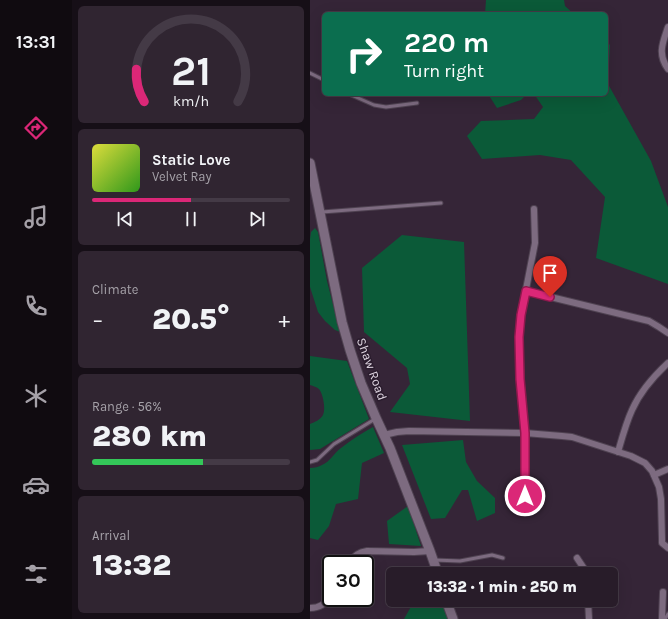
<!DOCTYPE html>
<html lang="en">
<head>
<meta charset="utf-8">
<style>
  :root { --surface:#281c29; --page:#302531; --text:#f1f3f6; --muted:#a5a1a8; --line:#443a46; --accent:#db2777 }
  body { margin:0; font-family:Karla,sans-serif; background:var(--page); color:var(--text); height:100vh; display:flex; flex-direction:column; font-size:15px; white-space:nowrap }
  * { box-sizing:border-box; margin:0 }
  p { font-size:13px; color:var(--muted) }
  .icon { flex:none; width:22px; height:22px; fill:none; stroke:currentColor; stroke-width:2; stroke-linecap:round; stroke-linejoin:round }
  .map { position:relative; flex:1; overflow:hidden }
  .side { display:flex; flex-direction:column; gap:6px; padding:6px; background:#160f17; width:238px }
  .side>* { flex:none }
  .hud { position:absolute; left:12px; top:12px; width:286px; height:84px; border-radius:6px; box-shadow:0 4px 16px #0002,0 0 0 1px var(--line); background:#0b6e4f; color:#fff; overflow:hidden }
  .speed { position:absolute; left:12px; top:555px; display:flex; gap:8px; font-size:20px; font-weight:700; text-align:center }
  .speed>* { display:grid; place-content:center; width:52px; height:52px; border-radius:50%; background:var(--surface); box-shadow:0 4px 16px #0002,0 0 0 1px var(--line); line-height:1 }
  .speed .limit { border:2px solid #111; border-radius:6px; background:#fff; color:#111 }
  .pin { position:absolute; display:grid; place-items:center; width:34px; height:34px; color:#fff; margin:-41px -17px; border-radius:50% 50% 50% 0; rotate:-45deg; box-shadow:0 0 4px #0007 }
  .pin .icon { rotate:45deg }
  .me { position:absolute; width:44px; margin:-22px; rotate:0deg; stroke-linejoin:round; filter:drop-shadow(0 0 3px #0008) }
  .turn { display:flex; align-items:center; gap:14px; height:84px; padding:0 16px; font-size:18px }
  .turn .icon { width:52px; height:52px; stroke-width:2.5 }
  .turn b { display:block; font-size:28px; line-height:34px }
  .big { font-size:30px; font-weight:800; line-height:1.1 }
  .side .tile { flex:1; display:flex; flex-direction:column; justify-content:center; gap:6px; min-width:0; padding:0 14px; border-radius:6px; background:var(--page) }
  .side .dial { align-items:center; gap:0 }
  .dial svg { height:104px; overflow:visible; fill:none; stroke:var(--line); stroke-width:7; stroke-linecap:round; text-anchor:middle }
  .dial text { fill:var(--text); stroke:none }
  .song { display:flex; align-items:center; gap:12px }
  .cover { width:48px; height:48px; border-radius:6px; background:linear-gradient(135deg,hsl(60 70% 55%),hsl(110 70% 35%)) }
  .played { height:4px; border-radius:2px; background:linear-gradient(90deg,var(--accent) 50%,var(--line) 50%) }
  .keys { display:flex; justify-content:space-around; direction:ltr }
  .heat { display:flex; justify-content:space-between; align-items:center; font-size:22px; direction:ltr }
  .charge { height:6px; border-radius:3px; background:linear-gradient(90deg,#34c759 56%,var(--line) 0) }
  .trip { position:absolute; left:76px; top:567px; width:232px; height:40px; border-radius:6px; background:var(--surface); box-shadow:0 4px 16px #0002,0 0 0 1px var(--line); font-weight:800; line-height:40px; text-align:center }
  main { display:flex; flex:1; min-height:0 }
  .tab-bar { display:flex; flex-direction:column; width:72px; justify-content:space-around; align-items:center; background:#100b10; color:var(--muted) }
  .tab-bar .icon { width:28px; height:28px }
  .tab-bar .active { color:var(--accent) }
  .tab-bar b { font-size:18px; color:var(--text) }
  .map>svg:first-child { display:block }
</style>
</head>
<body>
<main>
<nav class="tab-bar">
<b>13:31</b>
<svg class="icon active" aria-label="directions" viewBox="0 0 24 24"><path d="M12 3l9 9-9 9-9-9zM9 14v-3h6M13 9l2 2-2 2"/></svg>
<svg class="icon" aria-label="music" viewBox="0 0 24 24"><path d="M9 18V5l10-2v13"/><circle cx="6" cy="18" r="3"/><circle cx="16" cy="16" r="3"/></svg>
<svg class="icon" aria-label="phone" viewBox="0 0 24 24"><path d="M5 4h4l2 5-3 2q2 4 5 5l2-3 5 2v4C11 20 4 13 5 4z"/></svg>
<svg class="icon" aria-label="climate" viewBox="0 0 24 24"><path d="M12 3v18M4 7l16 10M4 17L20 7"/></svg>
<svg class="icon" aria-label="car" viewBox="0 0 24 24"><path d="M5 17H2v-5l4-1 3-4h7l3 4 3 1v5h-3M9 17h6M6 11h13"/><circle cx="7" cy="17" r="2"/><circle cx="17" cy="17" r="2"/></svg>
<svg class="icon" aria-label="filters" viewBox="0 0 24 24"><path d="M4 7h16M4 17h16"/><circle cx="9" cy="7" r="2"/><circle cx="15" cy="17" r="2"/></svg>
</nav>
<section class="side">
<div class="tile dial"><svg viewBox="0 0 100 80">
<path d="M14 69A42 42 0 1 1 86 69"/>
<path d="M14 69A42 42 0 0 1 8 44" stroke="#db2777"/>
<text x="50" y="56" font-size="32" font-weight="700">21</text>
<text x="50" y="72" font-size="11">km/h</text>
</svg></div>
<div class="tile">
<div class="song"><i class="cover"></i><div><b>Static Love</b><p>Velvet Ray</p></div></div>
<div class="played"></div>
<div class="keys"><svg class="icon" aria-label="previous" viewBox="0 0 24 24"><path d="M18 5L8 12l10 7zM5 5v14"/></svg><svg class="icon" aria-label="pause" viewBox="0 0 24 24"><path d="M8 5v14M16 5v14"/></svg><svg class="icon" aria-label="next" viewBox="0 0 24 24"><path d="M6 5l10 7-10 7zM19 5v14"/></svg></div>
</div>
<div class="tile"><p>Climate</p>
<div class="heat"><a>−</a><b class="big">20.5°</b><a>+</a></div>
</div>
<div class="tile"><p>Range · 56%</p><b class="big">280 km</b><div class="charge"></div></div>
<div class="tile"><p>Arrival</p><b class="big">13:32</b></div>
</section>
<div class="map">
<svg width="358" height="619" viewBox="0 0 358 619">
  <rect width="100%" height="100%" fill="#352537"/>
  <!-- green -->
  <g fill="#0b5a38">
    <path d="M176,0h78l1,6 9,8h-89z"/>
    <path d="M296,41l4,4 -2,39 43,77 17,46v77l-72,-26 9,-61 -34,-37 -31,-5 -58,4 -15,-23 14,-15 53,-2 9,-12 -9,-13h72z"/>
    <path d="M178,94h39l-6,6 -24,8z"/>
    <path d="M5,228l3,4 9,49 13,51 -5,-2 -10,-9 -7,-9 -8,-25v-48l1,-7z"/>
    <path d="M92,235l62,7 6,179 -80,-9 20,-28 -3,-16 -43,-36 -2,-64z"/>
    <path d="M0,356l37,5 22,58 -49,30 -10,1v-26c5,-2 10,-4 13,-9 3,-6 0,-21 -4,-26 -2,-2 -6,-3 -9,-4z"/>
    <path d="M63,427l11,26 -22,10 -4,36 -22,5 -7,22 -11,14 -8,-2v-70c4,0 9,-1 12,-3 8,-3 12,-12 19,-17 10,-8 21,-15 32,-21z"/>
    <path d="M153,440l3,22 11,19 18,17v15l-18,8 -9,-31h-6l-17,28 -14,1 -29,-74z"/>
    <path d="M98,506l13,40 -32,-2 -2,-23z"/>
    <path d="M114,600h18l6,19h-44l9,-16z"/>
  </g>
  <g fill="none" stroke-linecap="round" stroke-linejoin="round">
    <defs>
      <g id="service">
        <path d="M0,73l14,7"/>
        <path d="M39,94l25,11 12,2 31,-4"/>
        <path d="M12,212l119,-9"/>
        <path d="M0,462l7,-2 17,-16 41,-25"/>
        <path d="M124,560l26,1 32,-6 11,3"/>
        <path d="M355,619l3,-5"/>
      </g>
      <g id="minor">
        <path d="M358,27c-5,15 -11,27 0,42"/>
        <path d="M216,291l123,30 10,6 9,6"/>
        <path d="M74,435l13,-3 12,-1 116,2 37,3 10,1 59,19 14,7 7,8 7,16 2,12 1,40v4l6,5"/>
        <path d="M308,452c4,-14 8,-29 14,-42 8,-18 22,-34 36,-47"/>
        <path d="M344,475l14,-6"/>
        <path d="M215,496v-63l-3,-27 -3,-69 2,-22 14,-72 -1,-34"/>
        <path d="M267,558l8,12 1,4"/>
        <path d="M38,564c5,-8 10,-12 19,-13l47,1 16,-1"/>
        <path d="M278,600l1,19"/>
        <path d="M0,608c9,0 16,-4 21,-12"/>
        <path d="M352,619l1,-27"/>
      </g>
      <g id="secondary">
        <path d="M0,163l32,159 8,28 11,33 15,35 14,30 40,103 8,23"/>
        <path d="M136,600l7,19"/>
      </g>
    </defs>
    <!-- service casing -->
    <use href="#service" stroke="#4f4251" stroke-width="5"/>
    <!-- minor casing -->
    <use href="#minor" stroke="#4f4251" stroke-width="8"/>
    <!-- secondary casing -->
    <use href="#secondary" stroke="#4f4251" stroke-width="11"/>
    <!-- service -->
    <use href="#service" stroke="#7d6b80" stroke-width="3"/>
    <!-- minor -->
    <use href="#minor" stroke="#7d6b80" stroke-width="6"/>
    <!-- secondary -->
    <use href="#secondary" stroke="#7d6b80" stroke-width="9"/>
  </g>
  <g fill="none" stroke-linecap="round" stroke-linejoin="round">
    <defs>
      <path id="route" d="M215,496v-63l-5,-54 -1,-42 2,-22 5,-24 24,6"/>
    </defs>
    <!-- route casing -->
    <use href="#route" stroke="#8e194d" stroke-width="10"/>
    <!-- route -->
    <use href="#route" stroke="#db2777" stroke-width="7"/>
  </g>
  <g text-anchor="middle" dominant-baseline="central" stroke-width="3" stroke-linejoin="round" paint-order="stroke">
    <!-- street labels -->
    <g font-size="13" fill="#dfd5e1" stroke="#2a1c2d">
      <text transform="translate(62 369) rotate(70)">Shaw Road</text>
    </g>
  </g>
</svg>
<div class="speed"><div class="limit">30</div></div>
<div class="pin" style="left:240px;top:297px;background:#d93025"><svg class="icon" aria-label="arrive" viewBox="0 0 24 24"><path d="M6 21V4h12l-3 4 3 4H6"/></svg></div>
<svg class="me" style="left:215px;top:496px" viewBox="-20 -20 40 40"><circle r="17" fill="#db2777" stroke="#fff" stroke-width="3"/><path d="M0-11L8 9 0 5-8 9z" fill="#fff"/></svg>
<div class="trip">13:32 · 1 min · 250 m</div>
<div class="hud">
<div class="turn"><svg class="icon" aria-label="right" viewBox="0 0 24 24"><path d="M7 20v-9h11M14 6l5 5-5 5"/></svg><div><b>220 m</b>Turn right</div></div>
</div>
</div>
</main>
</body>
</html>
